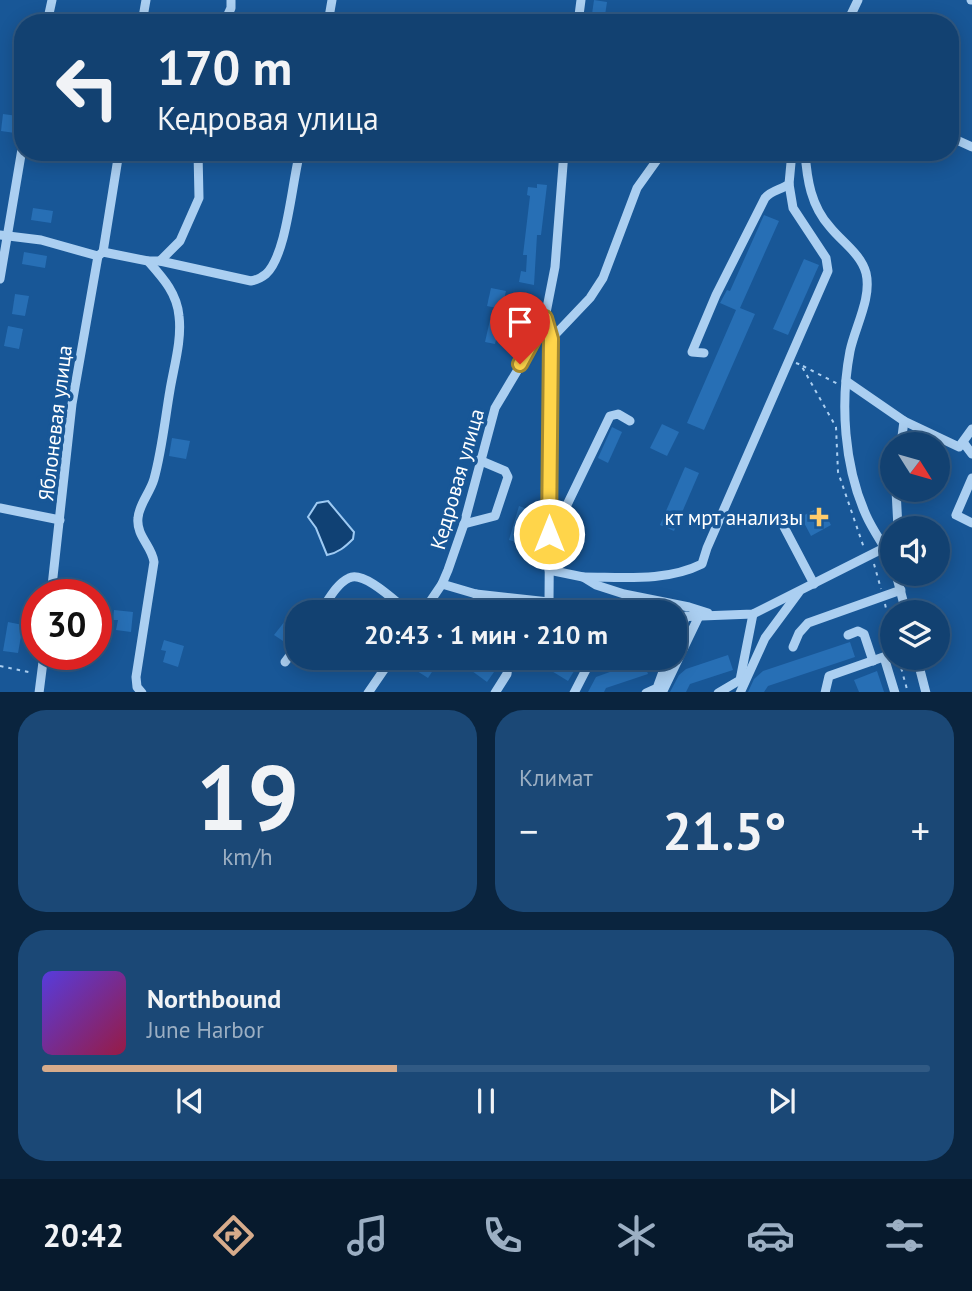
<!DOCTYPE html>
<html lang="ru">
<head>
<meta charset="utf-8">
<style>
  :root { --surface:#124171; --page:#1b4876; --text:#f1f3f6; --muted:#9cafc3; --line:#315a84; --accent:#d6ab8b }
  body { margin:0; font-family:"PT Sans",sans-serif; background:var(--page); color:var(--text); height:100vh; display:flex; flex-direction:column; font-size:26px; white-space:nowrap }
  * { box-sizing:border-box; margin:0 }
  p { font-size:23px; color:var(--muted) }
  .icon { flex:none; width:38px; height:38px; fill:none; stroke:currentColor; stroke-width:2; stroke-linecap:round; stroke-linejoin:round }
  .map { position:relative; height:692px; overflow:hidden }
  .panel { display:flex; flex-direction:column; gap:18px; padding:18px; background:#0a243e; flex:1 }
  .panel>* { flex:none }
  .top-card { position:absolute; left:14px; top:14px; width:945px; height:147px; border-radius:28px; box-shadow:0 4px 18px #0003,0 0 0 2px var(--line); background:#124171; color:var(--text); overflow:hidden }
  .needle { width:46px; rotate:127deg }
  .tools { position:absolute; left:880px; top:432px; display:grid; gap:14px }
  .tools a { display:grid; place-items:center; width:70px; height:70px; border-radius:50%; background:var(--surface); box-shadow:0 4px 18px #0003,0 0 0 2px var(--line); font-size:35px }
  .speed { position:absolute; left:21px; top:579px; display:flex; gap:14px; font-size:35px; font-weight:700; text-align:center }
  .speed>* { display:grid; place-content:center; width:91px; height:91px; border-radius:50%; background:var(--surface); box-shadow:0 4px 18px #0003,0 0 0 2px var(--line); line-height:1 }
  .speed .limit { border:10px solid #d22; background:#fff; color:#111 }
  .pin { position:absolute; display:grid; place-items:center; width:60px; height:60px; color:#fff; margin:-72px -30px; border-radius:50% 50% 50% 0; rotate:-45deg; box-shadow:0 0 7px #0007 }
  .pin .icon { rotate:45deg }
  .me { position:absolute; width:77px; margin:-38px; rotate:0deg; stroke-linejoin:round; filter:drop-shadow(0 0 5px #0008) }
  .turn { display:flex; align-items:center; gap:24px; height:147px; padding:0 28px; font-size:32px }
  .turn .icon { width:91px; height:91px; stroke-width:2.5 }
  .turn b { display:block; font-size:49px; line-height:60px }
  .big { font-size:52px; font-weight:600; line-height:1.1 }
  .panel .card { flex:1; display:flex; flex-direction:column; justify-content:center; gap:10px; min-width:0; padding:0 24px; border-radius:28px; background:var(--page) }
  .panel .dial { align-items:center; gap:0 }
  .dial b { font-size:91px; line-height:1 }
  .song { display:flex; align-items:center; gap:21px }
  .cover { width:84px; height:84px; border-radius:10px; background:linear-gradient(135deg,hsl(250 70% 55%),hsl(340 70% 35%)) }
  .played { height:7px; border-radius:4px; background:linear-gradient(90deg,var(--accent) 40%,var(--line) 40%) }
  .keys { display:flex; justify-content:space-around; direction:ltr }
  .heat { display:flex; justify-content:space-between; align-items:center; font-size:38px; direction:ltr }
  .panel .tiles { flex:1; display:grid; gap:18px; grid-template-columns:1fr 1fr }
  .card:last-child { grid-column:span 2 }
  .trip { position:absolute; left:285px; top:600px; width:402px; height:70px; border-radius:28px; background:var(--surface); box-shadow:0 4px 18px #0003,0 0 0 2px var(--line); font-weight:600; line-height:70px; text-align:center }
  .dock { display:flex; height:112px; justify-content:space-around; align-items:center; background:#071a2d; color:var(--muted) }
  .dock .icon { width:49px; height:49px }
  .dock .on { color:var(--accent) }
  .dock b { font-size:32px; color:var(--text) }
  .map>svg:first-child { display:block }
</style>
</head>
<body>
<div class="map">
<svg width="972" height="693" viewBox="0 0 972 693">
  <rect width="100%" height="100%" fill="#185797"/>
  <!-- water -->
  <path fill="#104174" stroke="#9ecaf3" stroke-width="2" d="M328,501l26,31 -1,7c-8,8 -15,14 -26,16l-11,-27 -8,-11 9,-14z"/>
  <!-- building -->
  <g fill="#276fb5">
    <path d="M594,0l13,2 -3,20 -13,-1z"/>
    <path d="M3,114l15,2 -3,17 -14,-2z"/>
    <path d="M537,184l10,1 -6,50h-4l-3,50 -15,-3 2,-11 5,1 1,-17h-4l7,-59 -3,-1 1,-8 9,1z"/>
    <path d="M33,208l20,3 -2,12 -20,-3z"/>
    <path d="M764,215l15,6 -39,87 15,6 -51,116 -17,-7 49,-113 -16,-7 7,-13 3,1z"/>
    <path d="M24,252l23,4 -2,12 -23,-4z"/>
    <path d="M804,259l15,6 -31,70 -15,-6z"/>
    <path d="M491,288l15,3 -4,18 -15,-3z"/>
    <path d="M15,294l14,2 -4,20 -13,-2z"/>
    <path d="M490,320l10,2 -5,22 -10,-2z"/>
    <path d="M8,326l15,3 -4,20 -15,-3z"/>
    <path d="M662,424l17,8 -12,24 -17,-8z"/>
    <path d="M612,427l10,5 -14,31 -10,-5z"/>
    <path d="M172,438l18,3 -4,18 -17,-3z"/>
    <path d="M685,467l14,6 -25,58 -14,-6z"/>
    <path d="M519,506l11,4 -10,33 -11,-3z"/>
    <path d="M821,506l10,19 -20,11 -10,-19z"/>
    <path d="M114,610l19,2 -2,20 -15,-2 2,-10h-5z"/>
    <path d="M285,621l12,8 -11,14 -12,-8z"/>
    <path d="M8,622l15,3 -5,28 -15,-2z"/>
    <path d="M164,640l20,6 -6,21 -15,-5 3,-11 -5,-1z"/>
    <path d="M850,642l5,15 -87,29 -4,6h-16l6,-13 9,-8z"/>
    <path d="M728,655l5,15 -43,14 -4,8h-16l9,-17 7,-6z"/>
    <path d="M425,658h16l-13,20 -11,-7z"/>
    <path d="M482,658h14l5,4 -14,20 -15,-11z"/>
    <path d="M557,658h25l-14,23 -18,-11z"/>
    <path d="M643,660l5,14 -42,14 -2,4h-16l8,-15z"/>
    <path d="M877,671l7,21h-25l-5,-12z"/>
  </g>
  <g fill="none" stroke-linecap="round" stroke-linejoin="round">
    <!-- path -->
    <g stroke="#abcff1" stroke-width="2" stroke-dasharray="3.5 5" stroke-linecap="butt">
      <path d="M796,363l5,2 35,62 2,45 26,76"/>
      <path d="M803,366l35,18"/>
      <path d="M874,564l7,25"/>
      <path d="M885,604l7,30"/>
      <path d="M899,660l9,33"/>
      <path d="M0,666l33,7"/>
    </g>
    <!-- minor -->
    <g stroke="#abcff1" stroke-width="9">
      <path d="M971,0h1"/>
      <path d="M47,23l5,-23"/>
      <path d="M142,23l4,-23"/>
      <path d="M224,23l7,-15v-8"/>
      <path d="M328,23l4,-23"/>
      <path d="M578,23l3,-23"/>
      <path d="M847,23l11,-23"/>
      <path d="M950,137l22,10"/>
      <path d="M805,152c2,28 6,54 25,75 12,15 31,27 36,46 6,25 -11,54 -16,78 -10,52 -6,115 16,164 7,16 18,30 26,46"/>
      <path d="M0,235l41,5 57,16 5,-4 45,9h12l91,20c6,-1 10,-3 15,-7 21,-19 26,-93 34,-122"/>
      <path d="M103,252l16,-100"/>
      <path d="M160,261l20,-20 19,-43 -1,-46"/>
      <path d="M0,279l23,-136"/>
      <path d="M545,318l6,21 -2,263"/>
      <path d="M551,339l39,-41 13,-20 34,-90 20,-28"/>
      <path d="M704,353l-12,-1 24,-57 49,-97c7,-8 16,-8 24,-14l3,-32"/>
      <path d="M846,381l58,40 55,26 13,-18"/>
      <path d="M963,442l9,12"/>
      <path d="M901,444l3,-23"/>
      <path d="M972,478l-16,37 16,8"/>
      <path d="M896,490l2,38"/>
      <path d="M0,508l60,12"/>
      <path d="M464,524l31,-8 13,-39 -3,-6 -26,-11"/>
      <path d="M784,527l30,57"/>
      <path d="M550,532l15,-23 45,-93 8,-2 12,7"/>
      <path d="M549,570l34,7 13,8 28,9 65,13 19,6"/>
      <path d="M896,574l10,38"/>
      <path d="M583,577c40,0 83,5 119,-13l5,-16 121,-277 -2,-13 -33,-50 -4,-24"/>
      <path d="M442,584l34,10 73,8 35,10"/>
      <path d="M476,594l9,18"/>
      <path d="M51,595l21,-191 26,-148"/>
      <path d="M320,612c8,-11 16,-28 29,-34 15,-8 48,25 60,34"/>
      <path d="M423,612l19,-28 6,-14 16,-46 31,-116 40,-67 10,-23 10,-51 9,-115"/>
      <path d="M676,617l77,-3 139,-70"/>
      <path d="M848,635l10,-4 6,3 9,27"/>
      <path d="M676,641l10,-25"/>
      <path d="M793,647l6,-14 9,-10 93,-33"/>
      <path d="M884,657l11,36"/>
      <path d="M917,658l9,35"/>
      <path d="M285,662l13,-17"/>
      <path d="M39,693l5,-39"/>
      <path d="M142,693l-5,-6 -1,-10 18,-115c-2,-16 -18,-26 -16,-44 1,-14 12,-25 16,-39 8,-29 11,-60 16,-89 4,-24 12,-50 9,-74 -2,-23 -16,-38 -31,-55"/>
      <path d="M368,693l24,-35"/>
      <path d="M495,693l12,-19 2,-16"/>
      <path d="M574,693l18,-35"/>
      <path d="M646,693l11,-5 11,-30"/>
      <path d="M662,693l37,-77"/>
      <path d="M718,693l22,-13 13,-66"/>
      <path d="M740,693l25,-55 34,-46"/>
      <path d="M825,693l4,-17 63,-22"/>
    </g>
    <!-- path-bridge -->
    <path stroke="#abcff1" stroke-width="2" stroke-dasharray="3.5 5" stroke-linecap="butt" d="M633,612l1,-20"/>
  </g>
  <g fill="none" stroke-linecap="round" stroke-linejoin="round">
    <defs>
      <path id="route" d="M520,364l25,-46 6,21 -2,195"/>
    </defs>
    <!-- route casing -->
    <use href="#route" stroke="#a68a30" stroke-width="18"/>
    <!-- route -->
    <use href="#route" stroke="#ffd54a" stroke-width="12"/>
  </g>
  <!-- markers -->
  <path fill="#ffcc6b" stroke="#185797" stroke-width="2.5" d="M815.5 506.5h7v7h7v7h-7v7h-7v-7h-7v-7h7z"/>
  <g text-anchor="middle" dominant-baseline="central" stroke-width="7" stroke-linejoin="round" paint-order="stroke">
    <!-- street labels -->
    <g font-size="21" fill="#fff" stroke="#185797">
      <text transform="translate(55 423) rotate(-83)">Яблоневая улица</text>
      <text transform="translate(457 479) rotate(-74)">Кедровая улица</text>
    </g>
    <!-- poi labels -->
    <g font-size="21" fill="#fff" stroke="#185797" text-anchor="end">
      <text x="803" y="517">кт мрт анализы</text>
    </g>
  </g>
</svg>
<div class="tools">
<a><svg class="needle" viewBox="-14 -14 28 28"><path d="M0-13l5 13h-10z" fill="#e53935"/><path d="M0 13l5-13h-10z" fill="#9cafc3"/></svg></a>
<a><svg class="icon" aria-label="sound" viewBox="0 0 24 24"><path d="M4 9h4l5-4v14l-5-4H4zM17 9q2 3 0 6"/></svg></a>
<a><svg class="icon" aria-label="layers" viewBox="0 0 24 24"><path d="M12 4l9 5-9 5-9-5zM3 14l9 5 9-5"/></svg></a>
</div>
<div class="speed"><div class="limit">30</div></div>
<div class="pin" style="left:520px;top:364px;background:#d93025"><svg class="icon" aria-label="arrive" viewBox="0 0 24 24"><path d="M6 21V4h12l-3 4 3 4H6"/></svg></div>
<svg class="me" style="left:549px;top:534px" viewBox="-20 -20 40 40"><circle r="17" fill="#ffd54a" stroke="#fff" stroke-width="3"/><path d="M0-11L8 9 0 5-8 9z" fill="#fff"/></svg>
<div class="trip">20:43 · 1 мин · 210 m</div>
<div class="top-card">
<div class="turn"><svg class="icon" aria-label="left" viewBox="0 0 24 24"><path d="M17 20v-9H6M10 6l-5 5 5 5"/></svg><div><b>170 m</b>Кедровая улица</div></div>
</div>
</div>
<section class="panel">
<div class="tiles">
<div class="card dial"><b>19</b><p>km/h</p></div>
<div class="card"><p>Климат</p>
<div class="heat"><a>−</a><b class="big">21.5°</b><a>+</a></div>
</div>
<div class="card">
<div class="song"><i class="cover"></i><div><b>Northbound</b><p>June Harbor</p></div></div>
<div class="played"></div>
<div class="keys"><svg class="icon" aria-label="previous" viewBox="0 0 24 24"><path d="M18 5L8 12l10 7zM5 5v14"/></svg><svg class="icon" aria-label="pause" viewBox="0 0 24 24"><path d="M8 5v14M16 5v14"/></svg><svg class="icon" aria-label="next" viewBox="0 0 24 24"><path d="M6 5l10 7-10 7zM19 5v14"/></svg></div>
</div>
</div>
</section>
<nav class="dock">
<b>20:42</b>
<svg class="icon on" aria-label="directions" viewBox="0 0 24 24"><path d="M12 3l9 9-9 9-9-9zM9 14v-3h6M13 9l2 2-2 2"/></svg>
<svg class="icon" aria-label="music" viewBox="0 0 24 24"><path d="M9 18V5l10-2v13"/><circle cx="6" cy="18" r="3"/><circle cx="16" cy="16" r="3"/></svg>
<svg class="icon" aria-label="phone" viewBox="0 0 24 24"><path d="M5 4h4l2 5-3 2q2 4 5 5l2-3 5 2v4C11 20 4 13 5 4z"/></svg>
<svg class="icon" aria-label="climate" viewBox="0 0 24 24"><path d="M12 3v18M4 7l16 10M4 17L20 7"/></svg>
<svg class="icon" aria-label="car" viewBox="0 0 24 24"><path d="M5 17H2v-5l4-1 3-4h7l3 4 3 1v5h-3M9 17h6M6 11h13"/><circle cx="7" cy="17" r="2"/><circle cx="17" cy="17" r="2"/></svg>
<svg class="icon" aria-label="filters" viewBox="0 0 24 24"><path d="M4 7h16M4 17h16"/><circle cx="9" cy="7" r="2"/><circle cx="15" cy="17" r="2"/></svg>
</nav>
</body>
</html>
